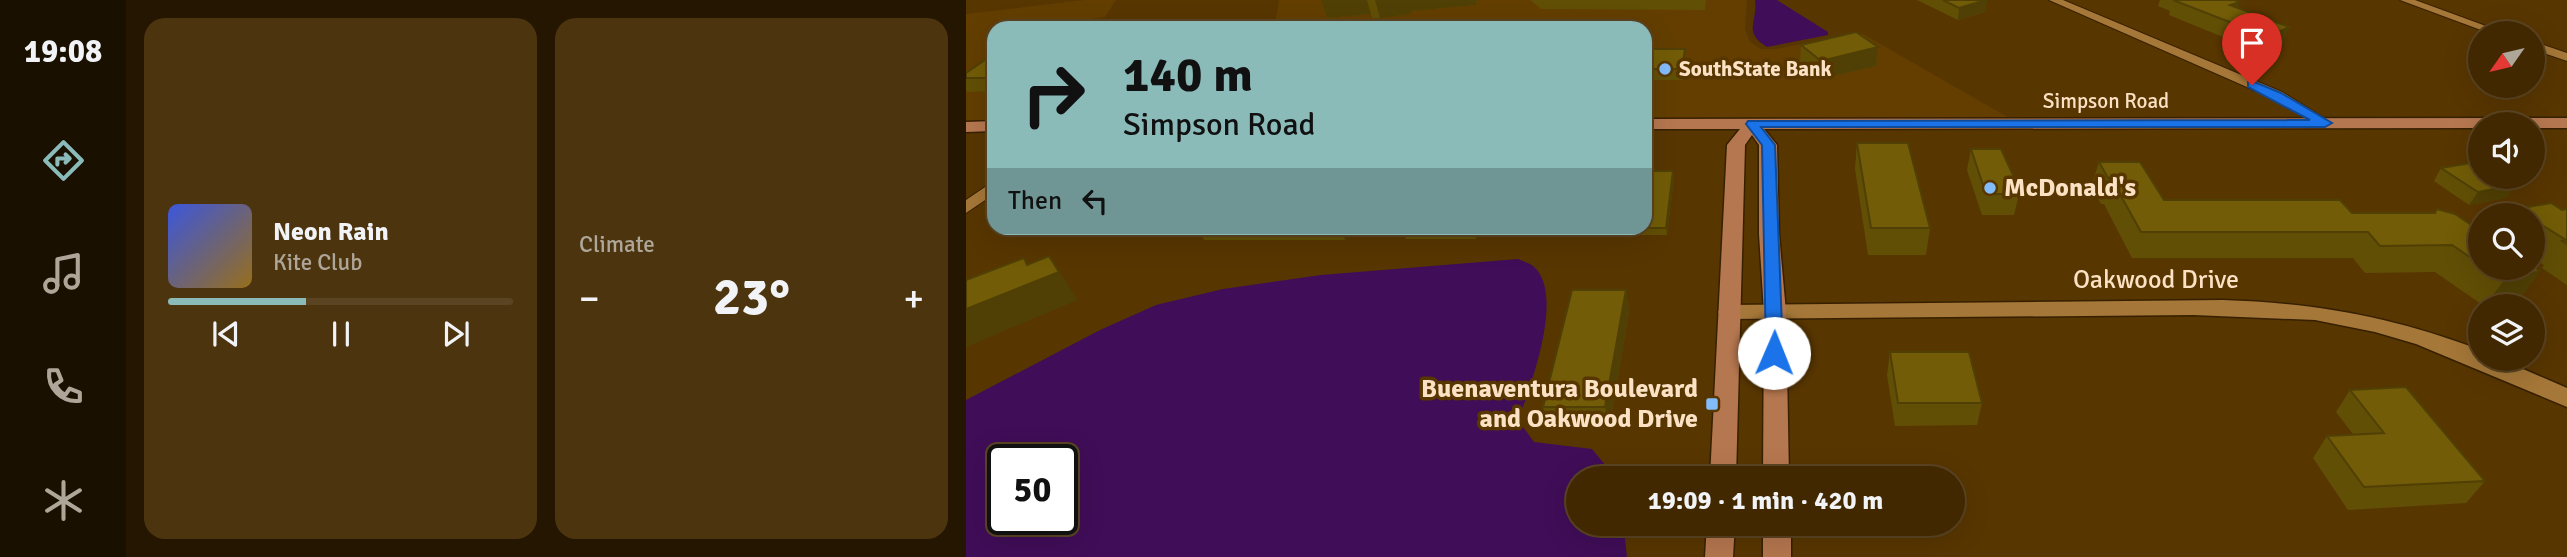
<!DOCTYPE html>
<html lang="en">
<head>
<meta charset="utf-8">
<style>
  :root { --surface:#422800; --page:#4c340f; --text:#f1f3f6; --muted:#aea699; --line:#5a4422; --accent:#8bbbb9 }
  body { margin:0; font-family:Signika,sans-serif; background:var(--page); color:var(--text); height:100vh; display:flex; flex-direction:column; font-size:26px; white-space:nowrap }
  * { box-sizing:border-box; margin:0 }
  p { font-size:23px; color:var(--muted) }
  .icon { flex:none; width:38px; height:38px; fill:none; stroke:currentColor; stroke-width:2; stroke-linecap:round; stroke-linejoin:round }
  .map { position:relative; flex:1; overflow:hidden }
  .drawer { display:flex; flex-direction:column; gap:18px; padding:18px; background:#241600; width:840px }
  .drawer>* { flex:none }
  .hud { position:absolute; left:21px; top:21px; width:665px; height:214px; border-radius:21px; box-shadow:0 7px 28px #0002,0 0 0 2px var(--line); background:#8bbbb9; color:#111; overflow:hidden }
  .needle { width:46px; rotate:236deg }
  .tools { position:absolute; left:1502px; top:21px; display:grid; gap:14px }
  .tools a { display:grid; place-items:center; width:77px; height:77px; border-radius:50%; background:var(--surface); box-shadow:0 7px 28px #0002,0 0 0 2px var(--line); font-size:35px }
  .speed { position:absolute; left:21px; top:444px; display:flex; gap:14px; font-size:35px; font-weight:700; text-align:center }
  .speed>* { display:grid; place-content:center; width:91px; height:91px; border-radius:50%; background:var(--surface); box-shadow:0 7px 28px #0002,0 0 0 2px var(--line); line-height:1 }
  .speed .limit { border:4px solid #111; border-radius:10px; background:#fff; color:#111 }
  .pin { position:absolute; display:grid; place-items:center; width:60px; height:60px; color:#fff; margin:-72px -30px; border-radius:50% 50% 50% 0; rotate:-45deg; box-shadow:0 0 7px #0007 }
  .pin .icon { rotate:45deg }
  .me { position:absolute; width:77px; margin:-38px; rotate:1deg; stroke-linejoin:round; filter:drop-shadow(0 0 5px #0008) }
  .turn { display:flex; align-items:center; gap:24px; height:147px; padding:0 21px; font-size:32px }
  .turn .icon { width:91px; height:91px; stroke-width:2.5 }
  .turn b { display:block; font-size:49px; line-height:60px }
  .then { display:flex; align-items:center; height:66px; padding:0 21px; background:#0003; gap:14px; font-size:26px }
  .big { font-size:52px; font-weight:700; line-height:1.1 }
  .drawer .tile { flex:1; display:flex; flex-direction:column; justify-content:center; gap:10px; min-width:0; padding:0 24px; border-radius:21px; background:var(--page) }
  .song { display:flex; align-items:center; gap:21px }
  .cover { width:84px; height:84px; border-radius:10px; background:linear-gradient(135deg,hsl(230 70% 55%),hsl(40 70% 35%)) }
  .played { height:7px; border-radius:4px; background:linear-gradient(90deg,var(--accent) 40%,var(--line) 40%) }
  .keys { display:flex; justify-content:space-around; direction:ltr }
  .heat { display:flex; justify-content:space-between; align-items:center; font-size:38px; direction:ltr }
  .drawer .tiles { flex:1; display:grid; gap:18px; grid-template-columns:repeat(2,1fr) }
  .trip { position:absolute; left:600px; top:466px; width:399px; height:70px; border-radius:35px; background:var(--surface); box-shadow:0 7px 28px #0002,0 0 0 2px var(--line); font-weight:700; line-height:70px; text-align:center }
  main { display:flex; flex:1; min-height:0 }
  .tab-bar { display:flex; flex-direction:column; width:126px; justify-content:space-around; align-items:center; background:#1a1000; color:var(--muted) }
  .tab-bar .icon { width:49px; height:49px }
  .tab-bar .on { color:var(--accent) }
  .tab-bar b { font-size:32px; color:var(--text) }
  .map>svg:first-child { display:block }
</style>
</head>
<body>
<main>
<nav class="tab-bar">
<b>19:08</b>
<svg class="icon on" aria-label="directions" viewBox="0 0 24 24"><path d="M12 3l9 9-9 9-9-9zM9 14v-3h6M13 9l2 2-2 2"/></svg>
<svg class="icon" aria-label="music" viewBox="0 0 24 24"><path d="M9 18V5l10-2v13"/><circle cx="6" cy="18" r="3"/><circle cx="16" cy="16" r="3"/></svg>
<svg class="icon" aria-label="phone" viewBox="0 0 24 24"><path d="M5 4h4l2 5-3 2q2 4 5 5l2-3 5 2v4C11 20 4 13 5 4z"/></svg>
<svg class="icon" aria-label="climate" viewBox="0 0 24 24"><path d="M12 3v18M4 7l16 10M4 17L20 7"/></svg>
</nav>
<section class="drawer">
<div class="tiles">
<div class="tile">
<div class="song"><i class="cover"></i><div><b>Neon Rain</b><p>Kite Club</p></div></div>
<div class="played"></div>
<div class="keys"><svg class="icon" aria-label="previous" viewBox="0 0 24 24"><path d="M18 5L8 12l10 7zM5 5v14"/></svg><svg class="icon" aria-label="pause" viewBox="0 0 24 24"><path d="M8 5v14M16 5v14"/></svg><svg class="icon" aria-label="next" viewBox="0 0 24 24"><path d="M6 5l10 7-10 7zM19 5v14"/></svg></div>
</div>
<div class="tile"><p>Climate</p>
<div class="heat"><a>−</a><b class="big">23°</b><a>+</a></div>
</div>
</div>
</section>
<div class="map">
<svg width="1601" height="557" viewBox="0 0 1601 557">
  <rect width="100%" height="100%" fill="#583600"/>
  <!-- built -->
  <g fill="#633e00">
    <path d="M119,0h31l-11,17 -21,3 -6,8h-84v94h-28v-108z"/>
    <path d="M313,0h468l-2,29 5,13 11,7h16l56,-12 30,-3 148,85 -366,1v-92h-377l7,-3z"/>
  </g>
  <!-- water -->
  <g fill="#400d58" fill-rule="evenodd">
    <path d="M789,0h22l51,32v3l-61,12c-25,-15 -9,-25 -12,-47z"/>
    <path d="M552,259c4,2 11,4 15,7 33,27 -3,122 -15,154l16,22 58,7 24,29h-38v45h45l4,34h-661v-157l134,-70 56,-25 67,-16 98,-14zM37,460h59v60h-59z"/>
  </g>
  <g fill="none" stroke-linecap="round" stroke-linejoin="round">
    <defs>
      <g id="minor">
        <path d="M1083,0h14l219,92 50,31 -7,4 -5,-1 -48,-28z"/>
        <path d="M1434,0h15l90,33h-16z"/>
        <path d="M1566,41l35,12v8l-35,-12z"/>
        <path d="M28,181v13l-28,19v-13z"/>
      </g>
      <path id="tertiary" d="M1257,300c92,3 171,17 257,50v9h20l67,29v19l-151,-63 -41,-12 -60,-12 -122,-5 -464,4 -8,-2 -3,-5 3,-5 8,-2z"/>
      <g id="secondary">
        <path d="M1601,118v10h-35v-4h-52v4l-716,1 13,16 2,89 7,78 3,166h-26l1,-166 -5,-78v-89l-7,-10 -7,10 -9,333h-26l17,-333 13,-16h-95v-10z"/>
        <path d="M28,121v10l-28,1v-10z"/>
        <path d="M741,523h28l-2,34h-28z"/>
        <rect x="797" y="523" width="28" height="34"/>
      </g>
    </defs>
    <!-- minor casing -->
    <use href="#minor" stroke="#372000" stroke-width="2"/>
    <!-- tertiary casing -->
    <use href="#tertiary" stroke="#372000" stroke-width="3"/>
    <!-- secondary casing -->
    <use href="#secondary" stroke="#372000" stroke-width="3"/>
    <!-- minor -->
    <use href="#minor" fill="#a57738" fill-rule="evenodd"/>
    <!-- tertiary -->
    <use href="#tertiary" fill="#a57738" fill-rule="evenodd"/>
    <!-- secondary -->
    <use href="#secondary" fill="#b5774f" fill-rule="evenodd"/>
  </g>
  <!-- wall -->
  <g fill="#624f06">
    <path d="M355,0h156l-1,5 -64,6 -1,3 -31,4h-8l-1,-4 -44,4z"/>
    <path d="M564,0h176l-1,10 -164,-1z"/>
    <path d="M951,0h70l-2,12 -27,8z"/>
    <path d="M1194,0h75l3,8 45,35 -21,10 -93,-38 1,-4 -12,-5z"/>
    <path d="M835,45l77,2 -2,19 -56,13 -20,-16z"/>
    <path d="M719,49l1,11 -3,20h-38v-21z"/>
    <path d="M28,59v32l-27,1 -1,-2v-17z"/>
    <path d="M891,143l73,85 -4,27h-58l-13,-86z"/>
    <path d="M1005,149l47,37 -1,4 2,4 -5,21h-32l-15,-45z"/>
    <path d="M1133,162l65,38 188,13 128,18v37h52l8,3 -20,27 -36,8 -49,-34 -70,1 -12,-15h-221l-28,-54h-3l-10,-17z"/>
    <path d="M1475,168l73,17 -8,13 -37,7 -35,-24z"/>
    <path d="M707,171l1,8 -7,56h-36l-1,-7z"/>
    <path d="M1551,209l45,1 5,-1v76l-25,-17 2,-3 -12,-7v-43h-19z"/>
    <path d="M43,228h68l-7,6h-56z"/>
    <path d="M232,228h154l-7,12h-141z"/>
    <path d="M436,228h79l-5,11h-70z"/>
    <path d="M660,290l3,22 -20,117h-61l-5,-22z"/>
    <path d="M924,352l92,51 -5,22 -82,1 -8,-51z"/>
    <path d="M1384,390l135,91 -19,22 -118,7 -35,-52 14,-22 26,-2 -17,-22z"/>
  </g>
  <!-- shaded-wall -->
  <g fill="#504005">
    <path d="M355,0h46l4,14 -44,4z"/>
    <path d="M409,0h102l-1,5 -64,6 -1,3 -31,4z"/>
    <path d="M1021,0l-2,12 -27,8 1,-12z"/>
    <path d="M1274,2l-6,15 -10,4 6,-16z"/>
    <path d="M1323,27l-6,16 -21,10 6,-16z"/>
    <path d="M912,47l-2,19 -56,13 1,-18z"/>
    <path d="M719,49l1,11 -3,20 -1,-11z"/>
    <path d="M707,171l1,8 -7,56 -1,-7z"/>
    <path d="M1548,185l-8,13 -37,7 9,-13z"/>
    <path d="M100,228h11l-7,6z"/>
    <path d="M374,228h12l-7,12z"/>
    <path d="M507,228h8l-5,11z"/>
    <path d="M83,256l29,44 -112,47v-38l58,-51 15,22z"/>
    <path d="M1574,271l-20,27 -35,8 19,-26z"/>
    <path d="M660,290l3,22 -20,117 -4,-22z"/>
  </g>
  <!-- building -->
  <g fill="#725c07" stroke="#504005" stroke-width="2">
    <path d="M977,0h43l-27,8z"/>
    <path d="M1207,0h62l5,2 -10,3 59,22 -21,10z"/>
    <path d="M890,32l22,15 -57,14 -20,-16z"/>
    <path d="M681,49h38l-3,20h-37v-10z"/>
    <path d="M28,59v19h-28v-5l19,-13z"/>
    <path d="M891,143h51l22,85h-59z"/>
    <path d="M1005,149h30l17,37h-3l4,8h-33z"/>
    <path d="M1133,162h41l24,38h176l12,13h83l2,-4 18,5 25,17v33l-28,-19 -72,1 -12,-14h-227l-30,-54h-3z"/>
    <path d="M1511,162l3,2v13h20l14,8 -36,7 -37,-24z"/>
    <path d="M679,171h28l-7,57h-36h15z"/>
    <path d="M1585,203l11,7 5,-1v35l-5,-3 4,-1 -34,-21v-4h-5l-10,-6z"/>
    <path d="M83,256l10,16 -93,37v-29l58,-22 3,7z"/>
    <path d="M1566,266l8,5 -36,9 -18,-12h46z"/>
    <path d="M606,290h54l-21,117h-62z"/>
    <path d="M924,352h79l13,51h-84z"/>
    <path d="M1440,387l79,94 -121,6 -37,-51 57,-3 -34,-43z"/>
  </g>
  <!-- route -->
  <path fill="#1a73e8" stroke="#114b97" stroke-width="2" d="M1286,81l29,12 51,30 -7,4h-564l14,18 8,208 -2,5h-13l-2,-5 -4,-208 -16,-21 2,-3 562,-1 -62,-33v-5z"/>
  <!-- markers -->
  <g fill="#83bcfb" stroke="#583600" stroke-width="2.5">
    <circle cx="699" cy="69" r="7"/>
    <circle cx="1024" cy="188" r="7"/>
    <rect x="739" y="397" width="14" height="14" rx="3.5"/>
  </g>
  <g text-anchor="middle" dominant-baseline="central" stroke-width="7" stroke-linejoin="round" paint-order="stroke">
    <!-- far-poi labels -->
    <g font-size="21" font-weight="bold" fill="#fce2c4" stroke="#583600" text-anchor="start">
      <text x="713" y="69">SouthState Bank</text>
    </g>
    <!-- far-street labels -->
    <g font-size="21" fill="#fce2c4" stroke="#583600">
      <text x="1140" y="101">Simpson Road</text>
    </g>
    <!-- poi labels -->
    <g font-size="26" font-weight="bold" fill="#fce2c4" stroke="#583600" text-anchor="start">
      <text x="1038" y="188">McDonald's</text>
      <text x="732" y="389" text-anchor="end">Buenaventura Boulevard<tspan x="732" dy="30">and Oakwood Drive</tspan></text>
    </g>
    <!-- street labels -->
    <g font-size="26" fill="#fce2c4" stroke="#583600">
      <text x="1190" y="280">Oakwood Drive</text>
    </g>
  </g>
</svg>
<div class="tools">
<a><svg class="needle" viewBox="-14 -14 28 28"><path d="M0-13l5 13h-10z" fill="#e53935"/><path d="M0 13l5-13h-10z" fill="#aea699"/></svg></a>
<a><svg class="icon" aria-label="sound" viewBox="0 0 24 24"><path d="M4 9h4l5-4v14l-5-4H4zM17 9q2 3 0 6"/></svg></a>
<a><svg class="icon" aria-label="search" viewBox="0 0 24 24"><circle cx="10" cy="10" r="6"/><path d="M15 15l6 6"/></svg></a>
<a><svg class="icon" aria-label="layers" viewBox="0 0 24 24"><path d="M12 4l9 5-9 5-9-5zM3 14l9 5 9-5"/></svg></a>
</div>
<div class="speed"><div class="limit">50</div></div>
<div class="pin" style="left:1286px;top:85px;background:#d93025"><svg class="icon" aria-label="arrive" viewBox="0 0 24 24"><path d="M6 21V4h12l-3 4 3 4H6"/></svg></div>
<svg class="me" style="left:808px;top:353px" viewBox="-20 -20 40 40"><circle r="19" fill="#fff"/><path d="M0-13L10 11 0 6-10 11z" fill="#1a73e8"/></svg>
<div class="trip">19:09 · 1 min · 420 m</div>
<div class="hud">
<div class="turn"><svg class="icon" aria-label="right" viewBox="0 0 24 24"><path d="M7 20v-9h11M14 6l5 5-5 5"/></svg><div><b>140 m</b>Simpson Road</div></div>
<div class="then">Then<svg class="icon" aria-label="left" viewBox="0 0 24 24"><path d="M17 20v-9H6M10 6l-5 5 5 5"/></svg></div>
</div>
</div>
</main>
</body>
</html>
